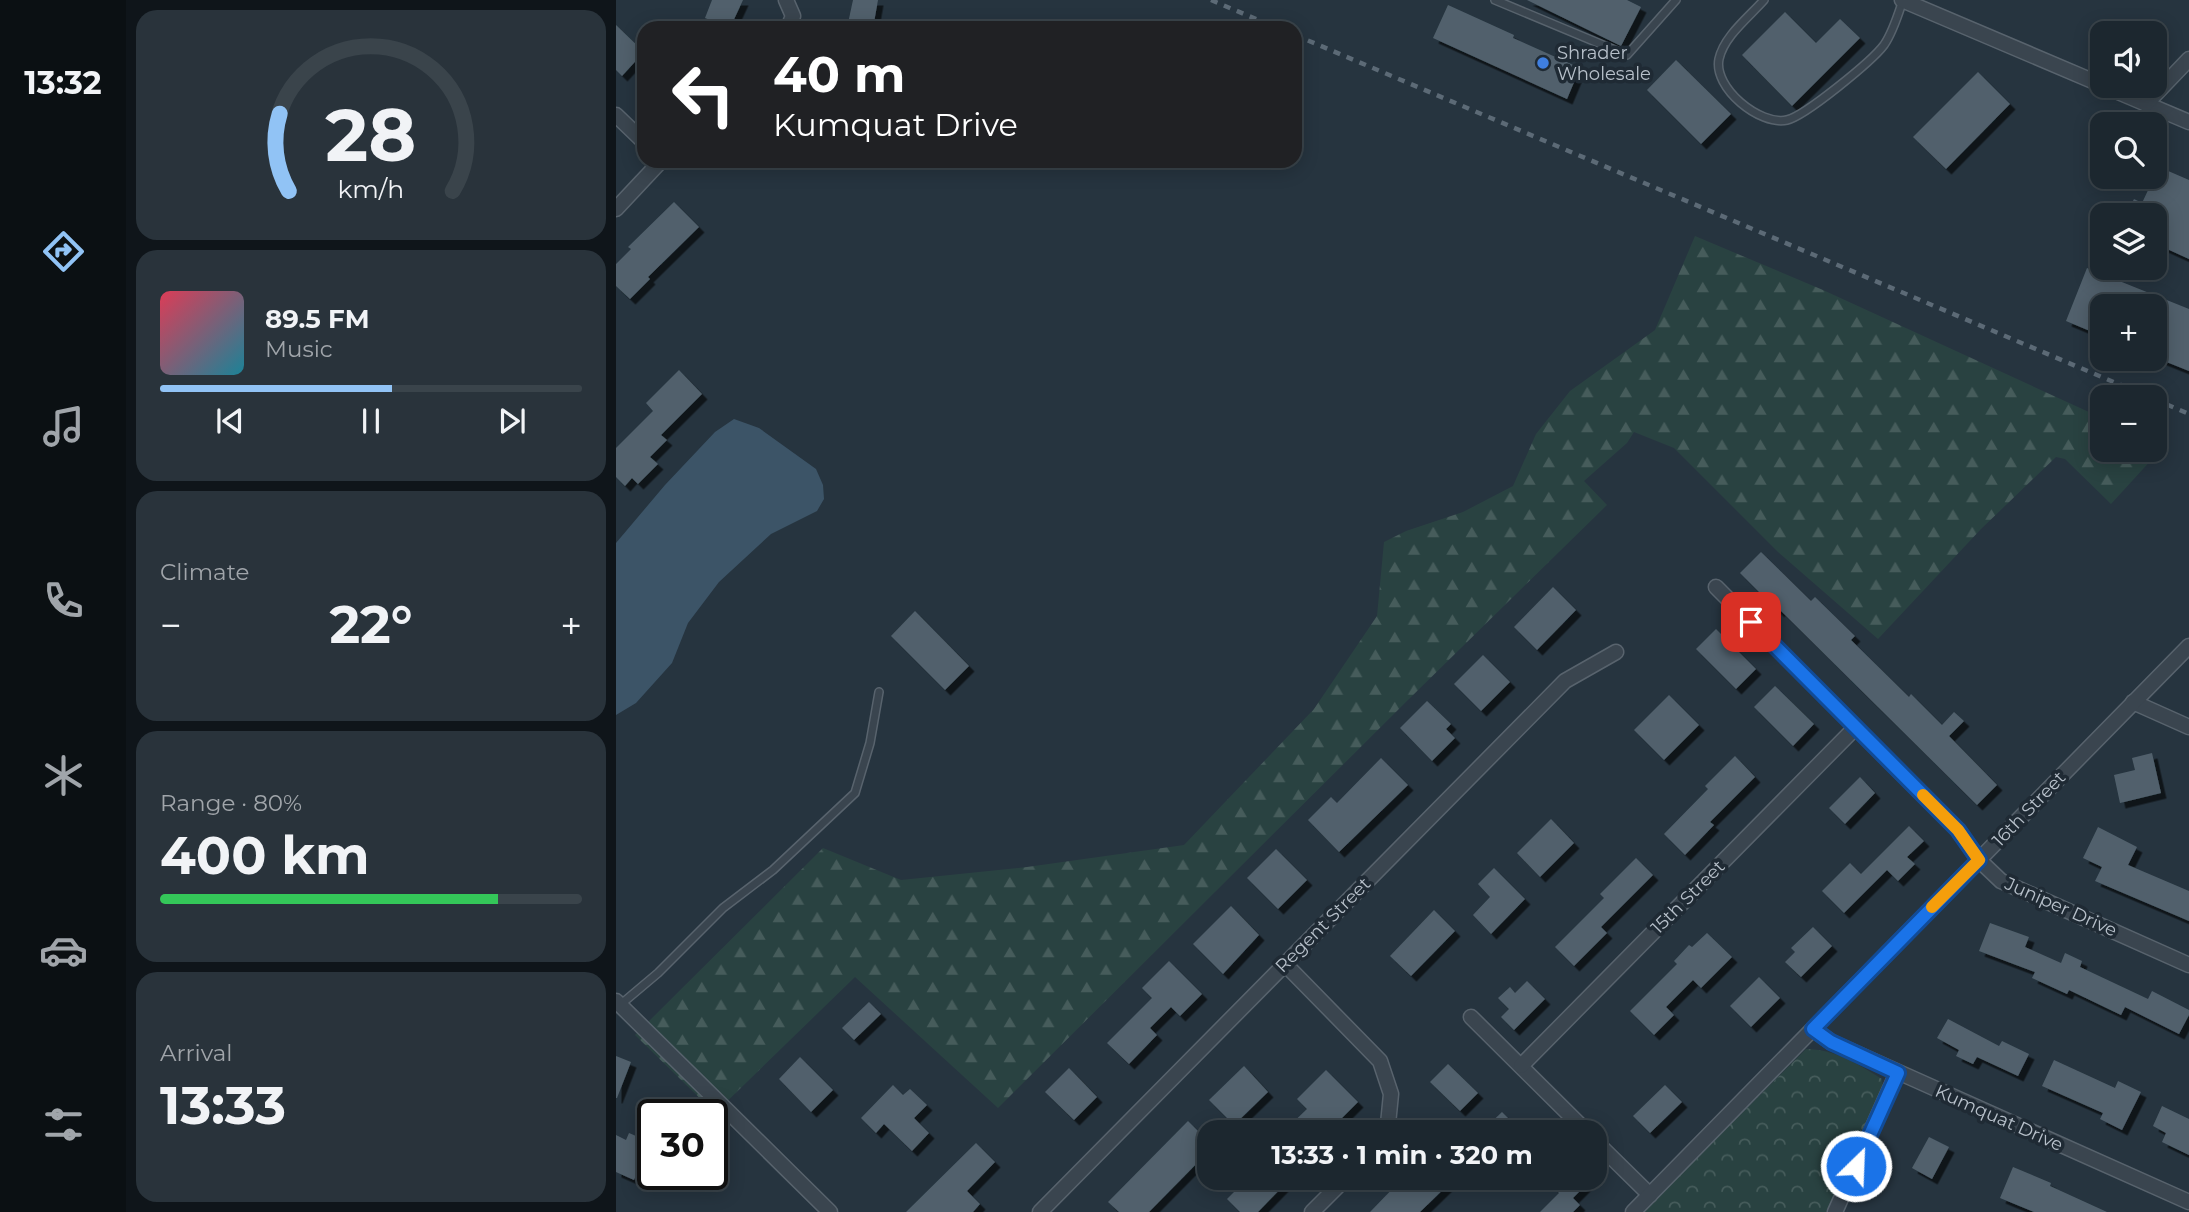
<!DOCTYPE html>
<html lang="en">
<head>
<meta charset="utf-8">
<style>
  :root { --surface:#1c272f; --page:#29333b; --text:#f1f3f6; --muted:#a0a5aa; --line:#3a444b; --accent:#91c3f5 }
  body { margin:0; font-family:Montserrat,sans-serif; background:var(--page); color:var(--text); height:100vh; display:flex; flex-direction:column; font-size:26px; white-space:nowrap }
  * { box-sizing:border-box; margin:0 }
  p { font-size:23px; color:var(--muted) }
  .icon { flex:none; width:38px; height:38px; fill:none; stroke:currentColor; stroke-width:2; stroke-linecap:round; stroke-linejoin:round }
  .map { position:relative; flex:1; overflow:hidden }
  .sheet { display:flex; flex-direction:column; gap:10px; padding:10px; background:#0f151a; width:490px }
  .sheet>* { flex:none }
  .banner { position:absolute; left:21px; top:21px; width:665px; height:147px; border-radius:21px; box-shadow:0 4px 18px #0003,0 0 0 2px var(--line); background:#202124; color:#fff; overflow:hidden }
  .fabs { position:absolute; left:1474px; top:21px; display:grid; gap:14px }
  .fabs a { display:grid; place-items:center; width:77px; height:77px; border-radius:14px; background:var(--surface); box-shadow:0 4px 18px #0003,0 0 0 2px var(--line); font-size:35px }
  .speed { position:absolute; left:21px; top:1099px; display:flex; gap:14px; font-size:35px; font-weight:700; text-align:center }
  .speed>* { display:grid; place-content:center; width:91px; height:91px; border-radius:50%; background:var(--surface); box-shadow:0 4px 18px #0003,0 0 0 2px var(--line); line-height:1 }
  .speed .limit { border:4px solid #111; border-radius:10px; background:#fff; color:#111 }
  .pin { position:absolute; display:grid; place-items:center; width:60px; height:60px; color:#fff; margin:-30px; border-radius:14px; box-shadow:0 4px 10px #0006 }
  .me { position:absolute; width:77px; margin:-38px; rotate:24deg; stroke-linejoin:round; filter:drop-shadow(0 0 5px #0008) }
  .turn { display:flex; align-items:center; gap:24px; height:147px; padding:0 21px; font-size:32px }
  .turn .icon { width:91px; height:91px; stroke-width:2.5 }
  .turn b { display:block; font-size:49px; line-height:60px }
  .big { font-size:52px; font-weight:700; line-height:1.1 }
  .sheet .tile { flex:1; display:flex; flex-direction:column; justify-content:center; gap:10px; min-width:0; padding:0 24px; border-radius:21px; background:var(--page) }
  .sheet .dial { align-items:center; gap:0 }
  .dial svg { height:182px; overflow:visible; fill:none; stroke:var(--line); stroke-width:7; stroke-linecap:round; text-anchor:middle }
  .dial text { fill:var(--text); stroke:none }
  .song { display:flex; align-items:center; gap:21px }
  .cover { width:84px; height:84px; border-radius:10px; background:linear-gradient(135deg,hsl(350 70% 55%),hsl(190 70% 35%)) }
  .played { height:7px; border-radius:4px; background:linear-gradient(90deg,var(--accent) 55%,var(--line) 55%) }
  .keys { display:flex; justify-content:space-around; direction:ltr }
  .heat { display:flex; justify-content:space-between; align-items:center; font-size:38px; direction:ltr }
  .charge { height:10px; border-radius:5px; background:linear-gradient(90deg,#34c759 80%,var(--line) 0) }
  .trip { position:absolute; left:581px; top:1120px; width:410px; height:70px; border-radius:21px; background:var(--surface); box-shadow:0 4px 18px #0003,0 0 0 2px var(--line); font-weight:700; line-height:70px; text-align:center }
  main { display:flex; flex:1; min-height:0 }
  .dock { display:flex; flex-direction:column; width:126px; justify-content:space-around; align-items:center; background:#0b1013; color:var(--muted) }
  .dock .icon { width:49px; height:49px }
  .dock .on { color:var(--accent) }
  .dock b { font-size:32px; color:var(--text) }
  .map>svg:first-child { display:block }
</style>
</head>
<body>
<main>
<nav class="dock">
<b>13:32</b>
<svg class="icon on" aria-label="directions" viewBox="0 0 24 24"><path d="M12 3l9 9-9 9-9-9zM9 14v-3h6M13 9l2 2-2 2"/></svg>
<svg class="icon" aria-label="music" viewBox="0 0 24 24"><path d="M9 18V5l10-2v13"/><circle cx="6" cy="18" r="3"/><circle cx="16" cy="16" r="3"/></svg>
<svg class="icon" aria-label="phone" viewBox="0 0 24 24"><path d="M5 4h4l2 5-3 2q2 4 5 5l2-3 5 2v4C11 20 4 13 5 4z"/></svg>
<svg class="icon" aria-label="climate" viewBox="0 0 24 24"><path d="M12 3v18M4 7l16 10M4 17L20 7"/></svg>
<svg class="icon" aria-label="car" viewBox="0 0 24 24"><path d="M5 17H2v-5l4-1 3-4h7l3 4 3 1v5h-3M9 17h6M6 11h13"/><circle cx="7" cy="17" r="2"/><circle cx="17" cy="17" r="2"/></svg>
<svg class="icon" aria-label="filters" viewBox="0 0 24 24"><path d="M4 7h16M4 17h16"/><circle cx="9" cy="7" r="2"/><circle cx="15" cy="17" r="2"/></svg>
</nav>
<section class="sheet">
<div class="tile dial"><svg viewBox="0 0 100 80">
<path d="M14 69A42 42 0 1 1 86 69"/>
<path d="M14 69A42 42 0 0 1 10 35" stroke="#91c3f5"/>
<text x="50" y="56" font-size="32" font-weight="700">28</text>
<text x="50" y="72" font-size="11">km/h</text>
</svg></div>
<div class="tile">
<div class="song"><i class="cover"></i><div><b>89.5 FM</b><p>Music</p></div></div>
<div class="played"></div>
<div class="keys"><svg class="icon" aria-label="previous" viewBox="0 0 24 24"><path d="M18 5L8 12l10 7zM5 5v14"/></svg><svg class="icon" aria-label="pause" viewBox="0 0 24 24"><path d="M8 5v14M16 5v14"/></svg><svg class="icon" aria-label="next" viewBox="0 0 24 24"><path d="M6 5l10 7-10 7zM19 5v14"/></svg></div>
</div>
<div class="tile"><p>Climate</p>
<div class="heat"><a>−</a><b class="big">22°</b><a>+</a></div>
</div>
<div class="tile"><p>Range · 80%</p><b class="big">400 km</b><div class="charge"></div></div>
<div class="tile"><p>Arrival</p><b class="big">13:33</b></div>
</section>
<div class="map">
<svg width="1573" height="1212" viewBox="0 0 1573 1212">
  <defs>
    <pattern id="forest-firs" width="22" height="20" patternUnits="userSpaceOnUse" patternTransform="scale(1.75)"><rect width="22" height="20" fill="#294241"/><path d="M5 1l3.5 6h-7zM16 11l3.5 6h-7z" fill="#465c5b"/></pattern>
    <pattern id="park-crowns" width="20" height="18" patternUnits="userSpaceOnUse" patternTransform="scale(1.75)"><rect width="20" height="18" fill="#294241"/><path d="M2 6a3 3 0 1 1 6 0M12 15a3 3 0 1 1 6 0" fill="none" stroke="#465c5b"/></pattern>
    <filter id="shadow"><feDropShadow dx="5.5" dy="5.5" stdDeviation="0" flood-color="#0009"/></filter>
  </defs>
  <rect width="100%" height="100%" fill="#26343f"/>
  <!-- forest -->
  <path fill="url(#forest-firs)" d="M1079,236l128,54 279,128v32h52v-8l10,4 -53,58 -46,-45 -9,-2 -75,72 -103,110 -100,-87 -104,-104 -40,-16 -7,11 -43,38 23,24 -198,194 -411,409 -143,-131 -140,136 -80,-78 188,-187 78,32 126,-13 157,-22 130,-136 63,-93 7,-74 22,-11 57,-19 50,-26 23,-52 34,-43 85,-61z"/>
  <!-- park -->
  <path fill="url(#park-crowns)" d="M1190,1049c28,0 52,15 76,30l1,12 -55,121h-185z"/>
  <!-- water -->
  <path fill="#3c5467" d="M118,419l25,9 57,41 7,16 1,14 -7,12 -46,23 -52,48 -31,41 -16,40 -36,40 -20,12v-172l49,-58 50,-53z"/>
  <!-- building -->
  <g fill="#51616c" filter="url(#shadow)">
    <path d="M96,0h31l-13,28 -25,-10z"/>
    <path d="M237,0h25l-5,28h-26z"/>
    <path d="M911,0h100l14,7 -20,39z"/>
    <path d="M832,5l66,30 -1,3 67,30 -13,31 -134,-61z"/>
    <path d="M1169,12l31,31 24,-24 20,19 -68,68 -50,-51z"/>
    <path d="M0,25l28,27 -22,24 -6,-6z"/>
    <path d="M1060,60l55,54 -30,30 -54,-54z"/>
    <path d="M1362,72l32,32 -64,65 -33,-32z"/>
    <path d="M1543,167l30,13v79l-35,-16v-28h-28l8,-16 8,4z"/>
    <path d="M58,202l25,25 -51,50 2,2 -20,20 -14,-13v-22l15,-15 -3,-2z"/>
    <path d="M1471,268l102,41v62l-35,-14v-51h-52v30l-36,-15z"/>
    <path d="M63,370l23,24 -41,41 6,5 -17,17 8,7 -20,20 -6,-6 -7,8 -9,-9v-29l37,-37 -7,-8z"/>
    <path d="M1145,552l50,49 4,-4 40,39 -4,4 58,57 2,-3 31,31 12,-13 10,9 -15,15 48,49 -20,20 -197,-195 -1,2 -39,-39z"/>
    <path d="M937,587l23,23 -39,40 -23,-23z"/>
    <path d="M299,611l54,55 -24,24 -54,-54z"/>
    <path d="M1100,629l40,40 -20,20 -40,-40z"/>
    <path d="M867,655l27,27 -29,29 -27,-27z"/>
    <path d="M1159,686l39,38 -21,22 -39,-39z"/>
    <path d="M1053,695l30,30 -35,35 -30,-30z"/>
    <path d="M811,701l24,23 -5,5 9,9 -23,23 -32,-33z"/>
    <path d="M1536,753l9,40 -41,10 -6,-28 21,-5 -3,-12z"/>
    <path d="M1119,756l20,21 -45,45 4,3 -29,30 -21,-21 44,-45 -3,-3z"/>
    <path d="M765,758l27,27 -69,67 -31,-32 23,-23 6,6z"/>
    <path d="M1244,777l15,16 -30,31 -16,-16z"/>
    <path d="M935,819l23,24 -34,34 -23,-24z"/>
    <path d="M1293,826l15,15 -17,16 8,7 -17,17 -11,-11 -43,43 -22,-22 28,-28 11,11z"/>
    <path d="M1482,827l39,20 -9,18 61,26v30l-94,-40 7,-14 -19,-9z"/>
    <path d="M660,849l31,31 -29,29 -31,-31z"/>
    <path d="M1020,858l17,17 -52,52 6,6 -33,33 -19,-19 49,-49 -4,-4z"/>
    <path d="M878,868l31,31 -34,35 -18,-19 17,-18 -12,-13z"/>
    <path d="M615,906l28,29 -36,39 -30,-30z"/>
    <path d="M818,910l21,21 -44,45 -21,-20z"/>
    <path d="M1374,923l39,14 -4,10 36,16 4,-10 17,8 -2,6 68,32 4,-8 37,19v5l-10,19 -54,-27 -4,8 -52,-25 -2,4 -35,-16 3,-6 -56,-21z"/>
    <path d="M1197,927l19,19 -31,31 -16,-15 10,-10 -4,-4z"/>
    <path d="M1091,933l25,24 -31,31 -8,-8 -27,27 8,8 -20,20 -24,-24 47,-47 -3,-3 15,-16 3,2z"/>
    <path d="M553,961l33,33 -22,22 -9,-9 -21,21 7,7 -28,29 -22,-21 45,-45 -10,-10z"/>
    <path d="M1143,977l21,21 -29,29 -21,-21z"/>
    <path d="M911,981l18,18 -31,31 -13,-13 8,-8 -11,-11 12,-11 5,6z"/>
    <path d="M253,1002l12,12 -27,26 -12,-12z"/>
    <path d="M1332,1019l51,27 3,-5 27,13 -11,22 -41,-19 -4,7 -17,-8 3,-6 -22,-12z"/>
    <path d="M0,1056l15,6 -14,36h-1z"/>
    <path d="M184,1057l33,33 -22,22 -32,-33z"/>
    <path d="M1438,1060l61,28 3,-7 23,11 -19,38 -22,-11 3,-6 -61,-27z"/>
    <path d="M832,1064l30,29 -18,18 -30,-29z"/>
    <path d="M628,1066l24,26 -34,33 -25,-25z"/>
    <path d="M453,1068l28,29 -23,23 -29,-28z"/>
    <path d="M710,1070l32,32 -30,30h-45l24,-23 -10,-10z"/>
    <path d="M277,1085l10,10 7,-6 17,16 -13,13 15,15 -17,18 -28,-27 -8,9 -15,-15z"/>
    <path d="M1049,1085l17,17 -32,31 -17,-17z"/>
    <path d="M1546,1106l27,13v36l-27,-13 4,-9 -13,-7z"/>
    <path d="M886,1112l20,20h-41z"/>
    <path d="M572,1121l21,21v9l-60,61h-30l-11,-10z"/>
    <path d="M13,1133l21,9 -16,38 -18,-8v-37l10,5z"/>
    <path d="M1313,1137l20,10 -17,32 -20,-11z"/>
    <path d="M360,1143l19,19 -28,29 13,13 -7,8h-67z"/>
    <path d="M1397,1167l38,16 -1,3 57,26h-73l-34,-14z"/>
    <path d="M632,1178h43l-33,34h-18l-13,-13z"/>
    <path d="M787,1178h52l-35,34h-50z"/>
    <path d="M942,1178h35l-20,20 7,7 -7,7h-33l19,-19 -8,-8z"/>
  </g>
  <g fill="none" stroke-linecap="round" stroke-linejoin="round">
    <defs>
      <g id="lane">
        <path d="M879,0l132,55 49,-55"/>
        <path d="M1148,0c-15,17 -40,36 -45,59 -6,29 41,67 68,61 18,-4 85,-59 97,-75 9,-13 14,-30 19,-45"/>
        <path d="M4,1005l38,-32 65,-65 50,-38 82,-77 15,-50 9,-51"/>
      </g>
      <g id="street">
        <path d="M170,0l7,16 -5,12"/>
        <path d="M1286,0l200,85"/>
        <path d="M1488,86l85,36"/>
        <path d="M1530,104l43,-45"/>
        <path d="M0,115l28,27"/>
        <path d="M0,209l45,-48"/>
        <path d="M1100,587l242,243 21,30 22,21 188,84"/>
        <path d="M1517,702l56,25"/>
        <path d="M669,964l95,97 11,33 -3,30 -5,8"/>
        <path d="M0,1001l214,211"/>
        <path d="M855,1017l116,115"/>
        <path d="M1197,1029l18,13 358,160"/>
        <path d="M905,1066l334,-338"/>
        <path d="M978,1140l56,55"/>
        <path d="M424,1212l525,-531 51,-29"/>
        <path d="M696,1212l34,-34"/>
        <path d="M1017,1212l556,-566"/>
        <path d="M1219,1212l62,-139"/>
      </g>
    </defs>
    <!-- lane casing -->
    <use href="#lane" stroke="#58636d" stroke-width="10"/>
    <!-- street casing -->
    <use href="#street" stroke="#58636d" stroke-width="17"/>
    <!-- lane -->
    <use href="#lane" stroke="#3a454f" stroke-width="7"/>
    <!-- street -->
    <use href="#street" stroke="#3a454f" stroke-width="14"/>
    <!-- rail -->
    <g stroke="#5c6a76" stroke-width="4.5" stroke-dasharray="7 7" stroke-linecap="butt">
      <path d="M595,0l66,28"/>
      <path d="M679,35l854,362"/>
      <path d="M1538,399l35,15"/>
    </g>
  </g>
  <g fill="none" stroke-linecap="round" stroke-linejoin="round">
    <defs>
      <path id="route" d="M1135,622l207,208 21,30 -166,169 18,13 67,31 -42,93"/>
    </defs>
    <!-- route casing -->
    <use href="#route" stroke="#114b97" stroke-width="18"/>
    <!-- route -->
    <use href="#route" stroke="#1a73e8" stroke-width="12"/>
    <!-- slow -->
    <path stroke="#f59e0b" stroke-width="12" d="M1307,795l35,35 21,30 -47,47"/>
  </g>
  <!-- markers -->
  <circle fill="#3f7fe0" stroke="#1f2a34" stroke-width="2.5" cx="927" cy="63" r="7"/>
  <g text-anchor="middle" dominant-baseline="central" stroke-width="7" stroke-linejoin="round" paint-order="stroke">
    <!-- poi labels -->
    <g font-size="18" fill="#b7c0ca" stroke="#1f2a34" text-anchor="start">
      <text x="941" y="53">Shrader<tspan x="941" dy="21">Wholesale</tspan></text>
    </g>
    <!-- street labels -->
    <g font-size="18" fill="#b7c0ca" stroke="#1f2a34">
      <text transform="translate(1413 809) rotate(-46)">16th Street</text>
      <text transform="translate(1072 897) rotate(-45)">15th Street</text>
      <text transform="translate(1445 907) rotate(24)">Juniper Drive</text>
      <text transform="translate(707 925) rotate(-45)">Regent Street</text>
      <text transform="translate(1383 1118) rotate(24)">Kumquat Drive</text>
    </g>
  </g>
</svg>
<div class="fabs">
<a><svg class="icon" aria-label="sound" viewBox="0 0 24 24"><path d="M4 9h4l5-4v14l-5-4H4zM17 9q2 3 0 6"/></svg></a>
<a><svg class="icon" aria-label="search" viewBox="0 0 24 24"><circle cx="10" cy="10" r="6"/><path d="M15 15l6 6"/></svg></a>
<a><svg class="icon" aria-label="layers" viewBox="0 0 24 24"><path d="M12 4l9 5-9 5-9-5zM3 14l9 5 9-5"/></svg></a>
<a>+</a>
<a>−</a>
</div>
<div class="speed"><div class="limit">30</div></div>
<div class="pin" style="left:1135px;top:622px;background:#d93025"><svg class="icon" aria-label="arrive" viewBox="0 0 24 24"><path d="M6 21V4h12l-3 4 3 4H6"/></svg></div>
<svg class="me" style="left:1240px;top:1166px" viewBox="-20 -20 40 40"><circle r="17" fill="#1a73e8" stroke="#fff" stroke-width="3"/><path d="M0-11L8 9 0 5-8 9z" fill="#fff"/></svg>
<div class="trip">13:33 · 1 min · 320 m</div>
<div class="banner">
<div class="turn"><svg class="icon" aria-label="left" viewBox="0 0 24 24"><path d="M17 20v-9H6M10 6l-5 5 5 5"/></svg><div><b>40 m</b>Kumquat Drive</div></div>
</div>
</div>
</main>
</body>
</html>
